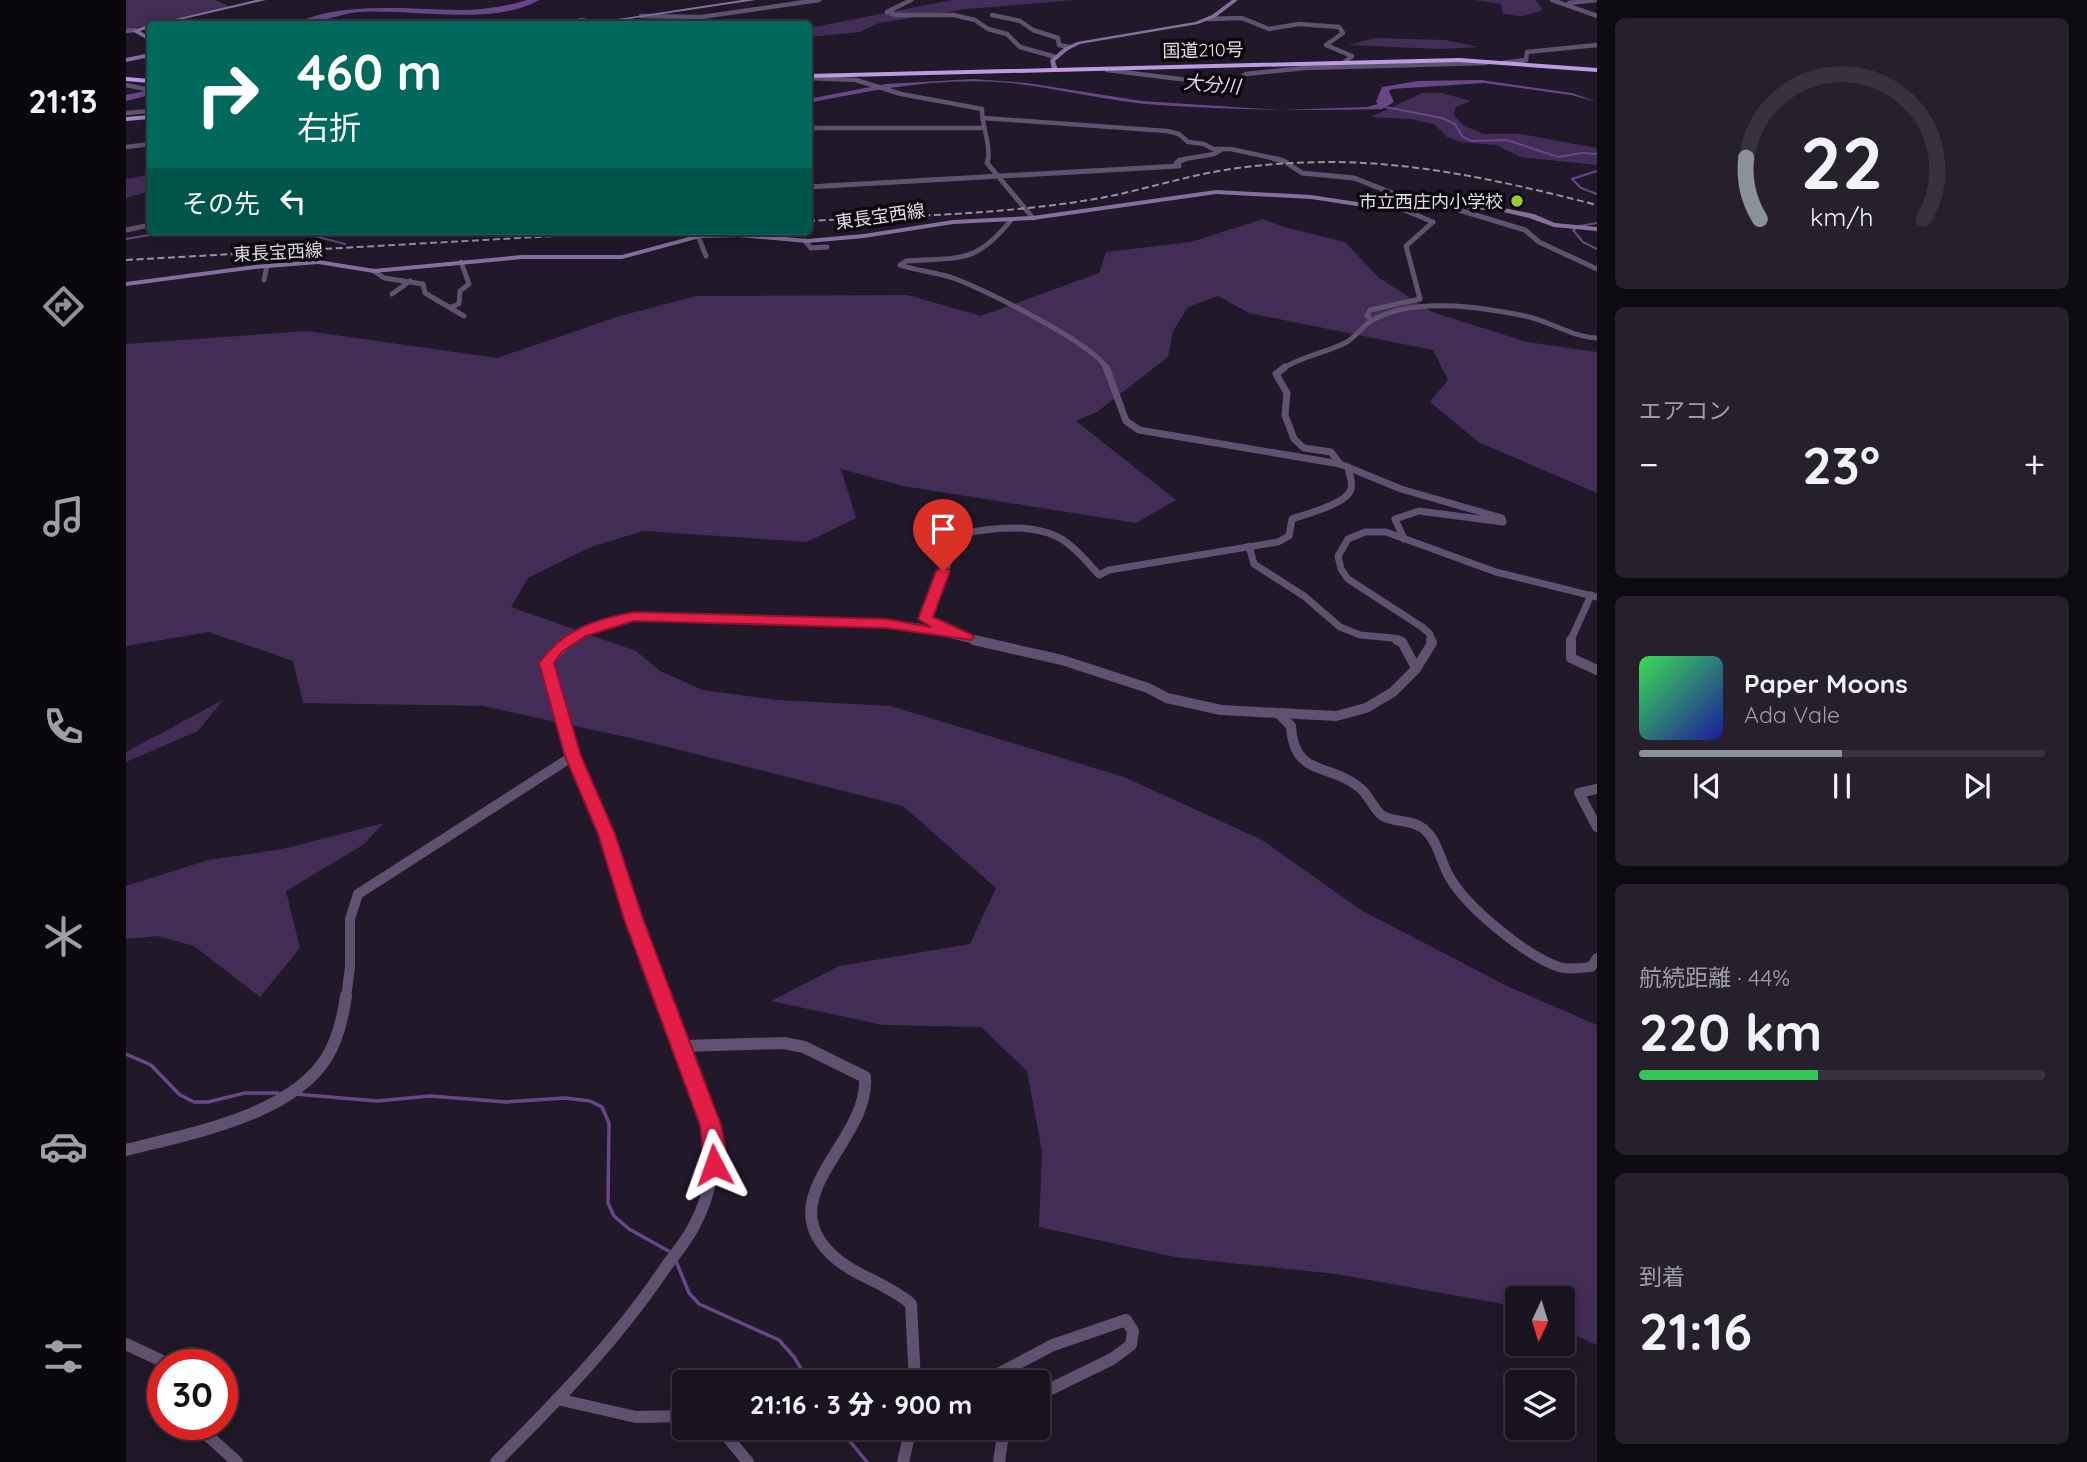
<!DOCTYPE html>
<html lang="ja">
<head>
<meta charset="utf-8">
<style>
  :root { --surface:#19121f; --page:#26202c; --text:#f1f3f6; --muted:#9f9ea4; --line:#37323d; --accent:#8c9099 }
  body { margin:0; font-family:Quicksand,"Noto Sans JP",sans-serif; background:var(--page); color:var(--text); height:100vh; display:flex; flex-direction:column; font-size:26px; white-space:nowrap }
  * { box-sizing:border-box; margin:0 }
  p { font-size:23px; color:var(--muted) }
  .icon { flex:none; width:38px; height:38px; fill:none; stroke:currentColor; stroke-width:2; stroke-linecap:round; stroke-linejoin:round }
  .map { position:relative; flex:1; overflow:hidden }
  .panel { display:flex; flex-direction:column; gap:18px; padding:18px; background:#0e0a11; width:490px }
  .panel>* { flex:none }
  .guide { position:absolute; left:21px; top:21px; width:665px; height:214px; border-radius:7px; box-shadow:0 4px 18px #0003,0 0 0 2px var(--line); background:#00695c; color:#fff; overflow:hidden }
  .needle { width:46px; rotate:184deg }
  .buttons { position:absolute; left:1379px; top:1286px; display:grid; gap:14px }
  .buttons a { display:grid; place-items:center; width:70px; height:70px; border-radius:7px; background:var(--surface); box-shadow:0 4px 18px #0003,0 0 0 2px var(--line); font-size:35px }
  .speed { position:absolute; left:21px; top:1349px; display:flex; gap:14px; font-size:35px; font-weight:700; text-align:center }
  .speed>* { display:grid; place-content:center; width:91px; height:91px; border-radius:50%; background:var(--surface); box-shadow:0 4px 18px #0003,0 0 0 2px var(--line); line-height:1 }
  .speed .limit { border:10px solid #d22; background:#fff; color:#111 }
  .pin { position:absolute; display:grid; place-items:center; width:60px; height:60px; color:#fff; margin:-72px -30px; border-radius:50% 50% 50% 0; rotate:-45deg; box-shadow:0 0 7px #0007 }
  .pin .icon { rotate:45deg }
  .me { position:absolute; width:77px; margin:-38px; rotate:356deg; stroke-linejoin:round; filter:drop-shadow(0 0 5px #0008) }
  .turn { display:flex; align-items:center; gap:24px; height:147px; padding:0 35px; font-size:32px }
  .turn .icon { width:91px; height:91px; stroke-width:2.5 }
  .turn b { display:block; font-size:49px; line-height:60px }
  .then { display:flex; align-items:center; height:66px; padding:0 35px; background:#0003; gap:14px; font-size:26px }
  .big { font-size:52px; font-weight:800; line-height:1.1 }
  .panel .widget { flex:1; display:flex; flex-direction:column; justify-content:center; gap:10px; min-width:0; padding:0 24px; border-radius:10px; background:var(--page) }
  .panel .dial { align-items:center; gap:0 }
  .dial svg { height:182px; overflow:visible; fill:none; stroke:var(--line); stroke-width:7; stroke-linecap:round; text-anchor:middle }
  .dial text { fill:var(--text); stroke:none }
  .song { display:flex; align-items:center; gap:21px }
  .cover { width:84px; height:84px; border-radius:10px; background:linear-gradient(135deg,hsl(130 70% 55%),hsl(240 70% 35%)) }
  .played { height:7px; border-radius:4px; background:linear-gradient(90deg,var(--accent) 50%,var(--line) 50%) }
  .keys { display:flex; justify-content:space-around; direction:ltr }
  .heat { display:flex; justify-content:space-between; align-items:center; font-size:38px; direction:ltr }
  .charge { height:10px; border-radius:5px; background:linear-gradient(90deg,#34c759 44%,var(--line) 0) }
  .trip { position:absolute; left:546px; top:1370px; width:378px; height:70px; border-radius:7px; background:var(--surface); box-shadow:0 4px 18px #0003,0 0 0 2px var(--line); font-weight:800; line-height:70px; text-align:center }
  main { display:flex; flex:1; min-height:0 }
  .tabs { display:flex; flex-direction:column; width:126px; justify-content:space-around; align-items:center; background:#0a070c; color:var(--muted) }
  .tabs .icon { width:49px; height:49px }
  .tabs .on { color:var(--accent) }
  .tabs b { font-size:32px; color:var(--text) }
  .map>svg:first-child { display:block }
</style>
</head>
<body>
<main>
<nav class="tabs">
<b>21:13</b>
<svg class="icon on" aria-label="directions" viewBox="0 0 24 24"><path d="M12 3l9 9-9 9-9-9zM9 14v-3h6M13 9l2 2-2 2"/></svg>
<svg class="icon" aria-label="music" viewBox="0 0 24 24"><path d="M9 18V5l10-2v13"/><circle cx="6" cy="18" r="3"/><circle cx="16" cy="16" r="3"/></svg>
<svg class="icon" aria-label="phone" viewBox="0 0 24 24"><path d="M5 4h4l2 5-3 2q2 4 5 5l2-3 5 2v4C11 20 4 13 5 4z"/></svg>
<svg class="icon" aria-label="climate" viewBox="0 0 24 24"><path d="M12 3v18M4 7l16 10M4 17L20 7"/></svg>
<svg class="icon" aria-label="car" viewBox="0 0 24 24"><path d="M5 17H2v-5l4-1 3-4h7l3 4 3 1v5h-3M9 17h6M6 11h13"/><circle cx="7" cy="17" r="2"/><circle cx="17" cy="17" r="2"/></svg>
<svg class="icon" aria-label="filters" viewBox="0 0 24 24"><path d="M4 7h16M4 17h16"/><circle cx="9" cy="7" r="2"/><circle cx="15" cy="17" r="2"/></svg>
</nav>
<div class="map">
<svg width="1471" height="1462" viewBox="0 0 1471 1462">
  <rect width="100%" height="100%" fill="#211829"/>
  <!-- green -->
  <g fill="#432d57">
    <path d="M0,0h89l16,7 -105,23z"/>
    <path d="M826,0h123l-108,9 -88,14 -19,9 -51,5v-9z"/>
    <path d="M1348,0h61l7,8 -1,3 -19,5 -19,-2 -2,-10z"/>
    <path d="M1250,38l69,2 33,7 -39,2 -91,-4z"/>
    <path d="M1296,93h20l29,8 -15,6 -2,8 9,10 20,9h38l76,14v17l-77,-8 -24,-12 -36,-3 -13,-5 -13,-13 -24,-5 -39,-2z"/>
    <path d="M24,175v16l-24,7v-19z"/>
    <path d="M1137,219l21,8 61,15 33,35 54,35 95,30 70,10v141l-119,-51 -48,-40 18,-22 -15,-30 -184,-37 -31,-17 -30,11 -15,24 -5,26 -71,55 -21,9 100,79 -40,23 -233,-37 -62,-17 15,49 -49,24 -164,-11 -52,16 -63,31 -17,29 125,44 24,20 43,19 74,10 114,6 233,71 138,63 99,70 148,77 88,38v320l-34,-15v-32h-46v12l-14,-6 -167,-30 -161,-17 -136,-30 3,-76 -15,-80 -46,-44 -98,-2 -112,-24 68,-35 131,-22 26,-56 -93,-82 -259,-65 -161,-35 -180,-3 -10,-42 -84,-29 -83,14v-302l181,-13 190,27 123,-42 76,-20 212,-1 73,21 118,-43 7,-21 85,-10z"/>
    <path d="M97,700l-25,31 -72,31v-10z"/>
    <path d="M258,823l-21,22 -77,46 14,57 -40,49 -66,-51 -36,-10 -32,3v-53l82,-26 75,-11z"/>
  </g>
  <!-- water -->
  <path fill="#6a4689" d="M847,79l54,4 115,18 139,9 86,-3 11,-3 -2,-2 6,-15 36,-6 63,-1 91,13 25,9 -26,-7 -87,-12 -92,6 -3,2 5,11 -12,7c-75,2 -149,1 -224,-4 -54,-4 -106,-19 -159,-23 -65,-4 -128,8 -190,21l-1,-4 78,-15z"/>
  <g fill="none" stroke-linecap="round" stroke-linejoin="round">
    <!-- stream-far1 -->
    <g stroke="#6a4689" stroke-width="2">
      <path d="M1259,107l57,11 13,6 7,12 9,5 36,-1 51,17 24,-4 15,1"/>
      <path d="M1471,171l-25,8 9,9 16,6"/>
      <path d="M1453,226l18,-3"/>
      <path d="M1449,229l-2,1 10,12 14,7"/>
      <path d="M115,231l13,3 41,-3 50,13"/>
      <path d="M0,239l46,-8"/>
    </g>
    <!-- stream -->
    <g stroke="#6a4689" stroke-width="3.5">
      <path d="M0,1054l25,11 29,30 14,7h14l37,-9h33"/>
      <path d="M169,1094l82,7 53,-5 76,6 59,-4 25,3 12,6 7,16 -1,80 6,13 15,13 43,24"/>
      <path d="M550,1261l13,32 10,11 80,36 15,17 15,25"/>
      <path d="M713,1428l28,34"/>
    </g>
    <!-- river -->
    <g fill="#6a4689" fill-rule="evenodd">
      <path d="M401,0h12c-47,27 -128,8 -181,12 -19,2 -47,14 -63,12 45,-24 121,-14 173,-14 20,-1 40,-4 59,-10z"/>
      <path d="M24,90v5l-24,6v-6z"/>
    </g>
    <!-- street-far4 -->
    <g stroke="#60516f" stroke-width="4.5">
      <path d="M785,0l-24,12 9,3h58l21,5 13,9 19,5 13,13 36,10"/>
      <path d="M1426,0l45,16"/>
      <path d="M1443,3l28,-3"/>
      <path d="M866,15l28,6 13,9 25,8 1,7 10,2"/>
      <path d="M515,16l60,1 118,-17"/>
      <path d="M1082,19l34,-1 27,11 30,-5 40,3 4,6 -17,12 26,11 -11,9"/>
      <path d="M252,24l2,-3"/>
      <path d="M421,24h7"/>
      <path d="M441,24l14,-4 16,3"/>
      <path d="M552,24l21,-5"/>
      <path d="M0,31l9,-1"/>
      <path d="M1377,63l23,-3 1,-8 70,-7"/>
      <path d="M981,70l121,15 18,-11 59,-6 181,-5"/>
      <path d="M682,78l48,2 45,14 81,15c0,20 9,34 6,51"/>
      <path d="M0,85l24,5"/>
      <path d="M0,113l24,-2"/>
      <path d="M857,118l184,13 12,3 9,8 16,2 9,5h18l51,11"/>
      <path d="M682,128h174"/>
      <path d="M0,147l24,-3"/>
      <path d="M1053,160l35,-6 7,-4"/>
    </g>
    <!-- street-far3 -->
    <g stroke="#60516f" stroke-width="5">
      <path d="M862,159l-1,4 46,55"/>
      <path d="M1148,159l10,2 18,12 52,5 64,25"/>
      <path d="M682,187l371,-21 -3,-3 10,-4"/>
      <path d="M1313,204l86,26 14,12 58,27"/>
      <path d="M885,220c-36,45 -52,37 -105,41l-6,4c17,6 36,7 53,13 29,10 143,67 154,91"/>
      <path d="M0,230l24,-5"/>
      <path d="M572,236l8,20"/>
      <path d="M679,241l6,7 16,-1"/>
      <path d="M248,271l10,7 39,6 2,9 39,23"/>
      <path d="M138,280l3,-14"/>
      <path d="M266,294l18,-13"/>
      <path d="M325,307l8,-3 1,-13 9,-7 -8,-22"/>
      <path d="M1246,320l-5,-4 3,-6 50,-11 -14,-53 27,-24 -41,-17"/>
      <path d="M1156,369c20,-13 44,-16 65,-27 9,-6 15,-15 24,-21 41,-25 110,-14 154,-5 25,5 47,21 72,22"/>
    </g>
    <!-- street-far2 -->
    <g stroke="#60516f" stroke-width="7">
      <path d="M980,367l20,54 13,9 201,34 61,25 101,29 1,4 -84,-11 -24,8 9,20"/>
      <path d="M1159,367l-9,7 11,19 -2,22 9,24 10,9 27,4 9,12"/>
      <path d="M1123,546l5,18 50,32 36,31 20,8 33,3 8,4"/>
      <path d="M816,628l-17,-9 35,-85c31,-6 75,-12 103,6 14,9 25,23 36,35l10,-5 169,-28 11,-6 3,-17c14,-5 55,-15 59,-30 2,-6 -2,-16 -3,-22"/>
      <path d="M442,642l29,-16 37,-10 252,7 33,4 63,15"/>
      <path d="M1306,642l-2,-8 -8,-7 -74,-48 -7,-10 -3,-13 10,-17 17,-7h21l110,40 101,25"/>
      <path d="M1444,642l21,-47"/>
    </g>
    <!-- street-far1 -->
    <g stroke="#60516f" stroke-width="10">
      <path d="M444,640l-23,23 26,93 33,78 27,85 29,79"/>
      <path d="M848,640l88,20 86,28 19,10 54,12 115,6 30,-8 27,-16 23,-23 16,-26 -1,-3"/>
      <path d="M1271,640l5,2 14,26"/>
      <path d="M1445,640v18l26,12"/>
      <path d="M1152,713l13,13c3,52 38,36 69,62 9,7 15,24 23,28 13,7 29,3 41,13 14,12 16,31 25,47 17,31 76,79 110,91 11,3 21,1 32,0l6,-9"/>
      <path d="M1471,789l-18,4 18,34"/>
      <path d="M220,998l4,-31v-48l8,-25 215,-138"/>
    </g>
    <!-- street -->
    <g stroke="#60516f" stroke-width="12">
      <path d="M557,1046l101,-3 20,4 61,30c5,63 -93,117 -36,175 23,24 57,30 82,52l4,78"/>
      <path d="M0,1150c62,-16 165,-34 201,-93 11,-18 16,-40 19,-61"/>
      <path d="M0,1344l34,16 3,5"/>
      <path d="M857,1382l70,-37 73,-25 7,11 -2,14 -19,14 -74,36"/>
      <path d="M431,1399l79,18 48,-1"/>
      <path d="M75,1424l6,11 30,27"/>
      <path d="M594,1428l28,34"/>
      <path d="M370,1462c61,-61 121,-122 169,-194 10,-14 23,-29 30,-44 16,-30 22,-67 15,-99l-48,-129"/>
      <path d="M777,1462l8,-34"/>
      <path d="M873,1462l5,-34"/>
    </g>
    <!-- secondary -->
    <g fill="#866f9e" fill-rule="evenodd">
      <path d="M130,0h10l-104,24h-8z"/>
      <path d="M616,0h14l-160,24h-11z"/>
      <path d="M1106,0h6l-22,17 -18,7 -118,20 -12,6 -13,11 3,9 -3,2 -3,-2 -2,-10 14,-12 13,-6 118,-20 17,-7z"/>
      <path d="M24,24v4l-10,3 10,6v4l-18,-10z"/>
      <path d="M24,53v4l-24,5v-4z"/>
      <path d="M1090,190l95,5 59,9 48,-3 81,6 35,7 21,9 42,4v4l-43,-4 -25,-9 -30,-7 -81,-6 -48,3 -59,-9 -95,-5 -183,26 -80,4 -89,14 -57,5 -68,-6 -39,1 -78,21h-100l-148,14 -56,-9 -63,5 -129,17v-4l129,-17 63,-5 56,9 148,-14h100l78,-21 39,-1 68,6 57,-5 89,-14 80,-4z"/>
    </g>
    <!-- primary -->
    <path fill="#a485c3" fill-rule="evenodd" d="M24,115v4l-24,2v-4z"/>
    <!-- highway -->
    <g fill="#bf9ae4" fill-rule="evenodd">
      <path d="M1333,58l138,10v4l-138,-10 -651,16v-4z"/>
      <path d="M0,77l24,2v4l-24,-2z"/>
    </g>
    <!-- rail -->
    <g stroke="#98919f" stroke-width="2" stroke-dasharray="7 3.5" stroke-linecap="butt">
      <path d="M682,221c94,-5 188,-6 281,-21 38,-6 76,-18 114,-26 43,-9 88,-12 132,-12 89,1 176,21 262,43"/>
      <path d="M0,260l519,-29"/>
    </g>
  </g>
  <!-- route -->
  <path fill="#e11d48" stroke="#92132f" stroke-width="2" d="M817,567l7,4 -17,46 38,17 3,3 -3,3 -85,-12 -252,-7 -48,15 -24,16 -8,11 27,93 34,78 28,85 78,206c3,15 8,32 0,46l-7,3 -8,-3c-6,-12 -3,-32 -6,-46l-76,-206 -26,-85 -33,-78 -26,-93c23,-33 56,-44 95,-51l252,7 45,8 -13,-8 18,-48z"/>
  <!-- markers -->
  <circle fill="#98cb37" stroke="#09060c" stroke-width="2.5" cx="1391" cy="201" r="7"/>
  <g text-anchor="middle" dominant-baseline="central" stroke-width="7" stroke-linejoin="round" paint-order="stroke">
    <!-- far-street labels -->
    <g font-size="18" fill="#e4deea" stroke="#09060c">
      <text transform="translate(1077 50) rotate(-1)">国道210号</text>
      <text transform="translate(754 216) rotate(-8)">東長宝西線</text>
      <text transform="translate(152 252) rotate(-3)">東長宝西線</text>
    </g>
    <!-- far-poi labels -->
    <g font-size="18" fill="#e4deea" stroke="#09060c" text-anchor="end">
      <text x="1377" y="201">市立西庄内小学校</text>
    </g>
    <!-- far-water labels -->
    <g font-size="19" font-style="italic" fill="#e4d2f9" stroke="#09060c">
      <text transform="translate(1086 84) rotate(5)">大分川</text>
    </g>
  </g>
</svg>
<div class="buttons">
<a><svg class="needle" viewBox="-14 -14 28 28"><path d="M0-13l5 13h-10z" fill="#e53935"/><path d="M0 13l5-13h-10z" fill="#9f9ea4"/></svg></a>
<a><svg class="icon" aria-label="layers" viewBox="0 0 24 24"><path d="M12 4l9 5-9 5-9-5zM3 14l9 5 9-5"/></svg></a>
</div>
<div class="speed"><div class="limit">30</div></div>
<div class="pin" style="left:817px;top:571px;background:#d93025"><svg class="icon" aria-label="arrive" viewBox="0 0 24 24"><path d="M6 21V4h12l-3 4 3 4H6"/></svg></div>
<svg class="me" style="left:588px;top:1165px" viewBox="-20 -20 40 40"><path d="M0-17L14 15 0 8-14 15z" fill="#e11d48" stroke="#fff" stroke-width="4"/></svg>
<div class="trip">21:16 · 3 分 · 900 m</div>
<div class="guide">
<div class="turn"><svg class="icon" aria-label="right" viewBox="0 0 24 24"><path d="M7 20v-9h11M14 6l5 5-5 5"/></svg><div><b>460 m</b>右折</div></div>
<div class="then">その先<svg class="icon" aria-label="left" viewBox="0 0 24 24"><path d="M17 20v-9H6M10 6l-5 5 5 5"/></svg></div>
</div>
</div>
<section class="panel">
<div class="widget dial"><svg viewBox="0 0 100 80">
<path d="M14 69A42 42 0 1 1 86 69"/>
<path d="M14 69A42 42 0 0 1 8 42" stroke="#8c9099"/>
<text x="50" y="56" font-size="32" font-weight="700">22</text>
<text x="50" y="72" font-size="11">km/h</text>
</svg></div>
<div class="widget"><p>エアコン</p>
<div class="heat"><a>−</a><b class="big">23°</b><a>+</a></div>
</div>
<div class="widget">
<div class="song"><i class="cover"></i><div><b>Paper Moons</b><p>Ada Vale</p></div></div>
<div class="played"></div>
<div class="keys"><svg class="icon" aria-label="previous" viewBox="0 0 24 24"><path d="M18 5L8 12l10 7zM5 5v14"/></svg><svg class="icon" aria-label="pause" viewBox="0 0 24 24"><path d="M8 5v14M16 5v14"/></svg><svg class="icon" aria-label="next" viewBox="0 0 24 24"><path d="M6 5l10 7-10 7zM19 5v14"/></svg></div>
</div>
<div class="widget"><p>航続距離 · 44%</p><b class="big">220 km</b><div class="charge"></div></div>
<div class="widget"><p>到着</p><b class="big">21:16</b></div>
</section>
</main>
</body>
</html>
